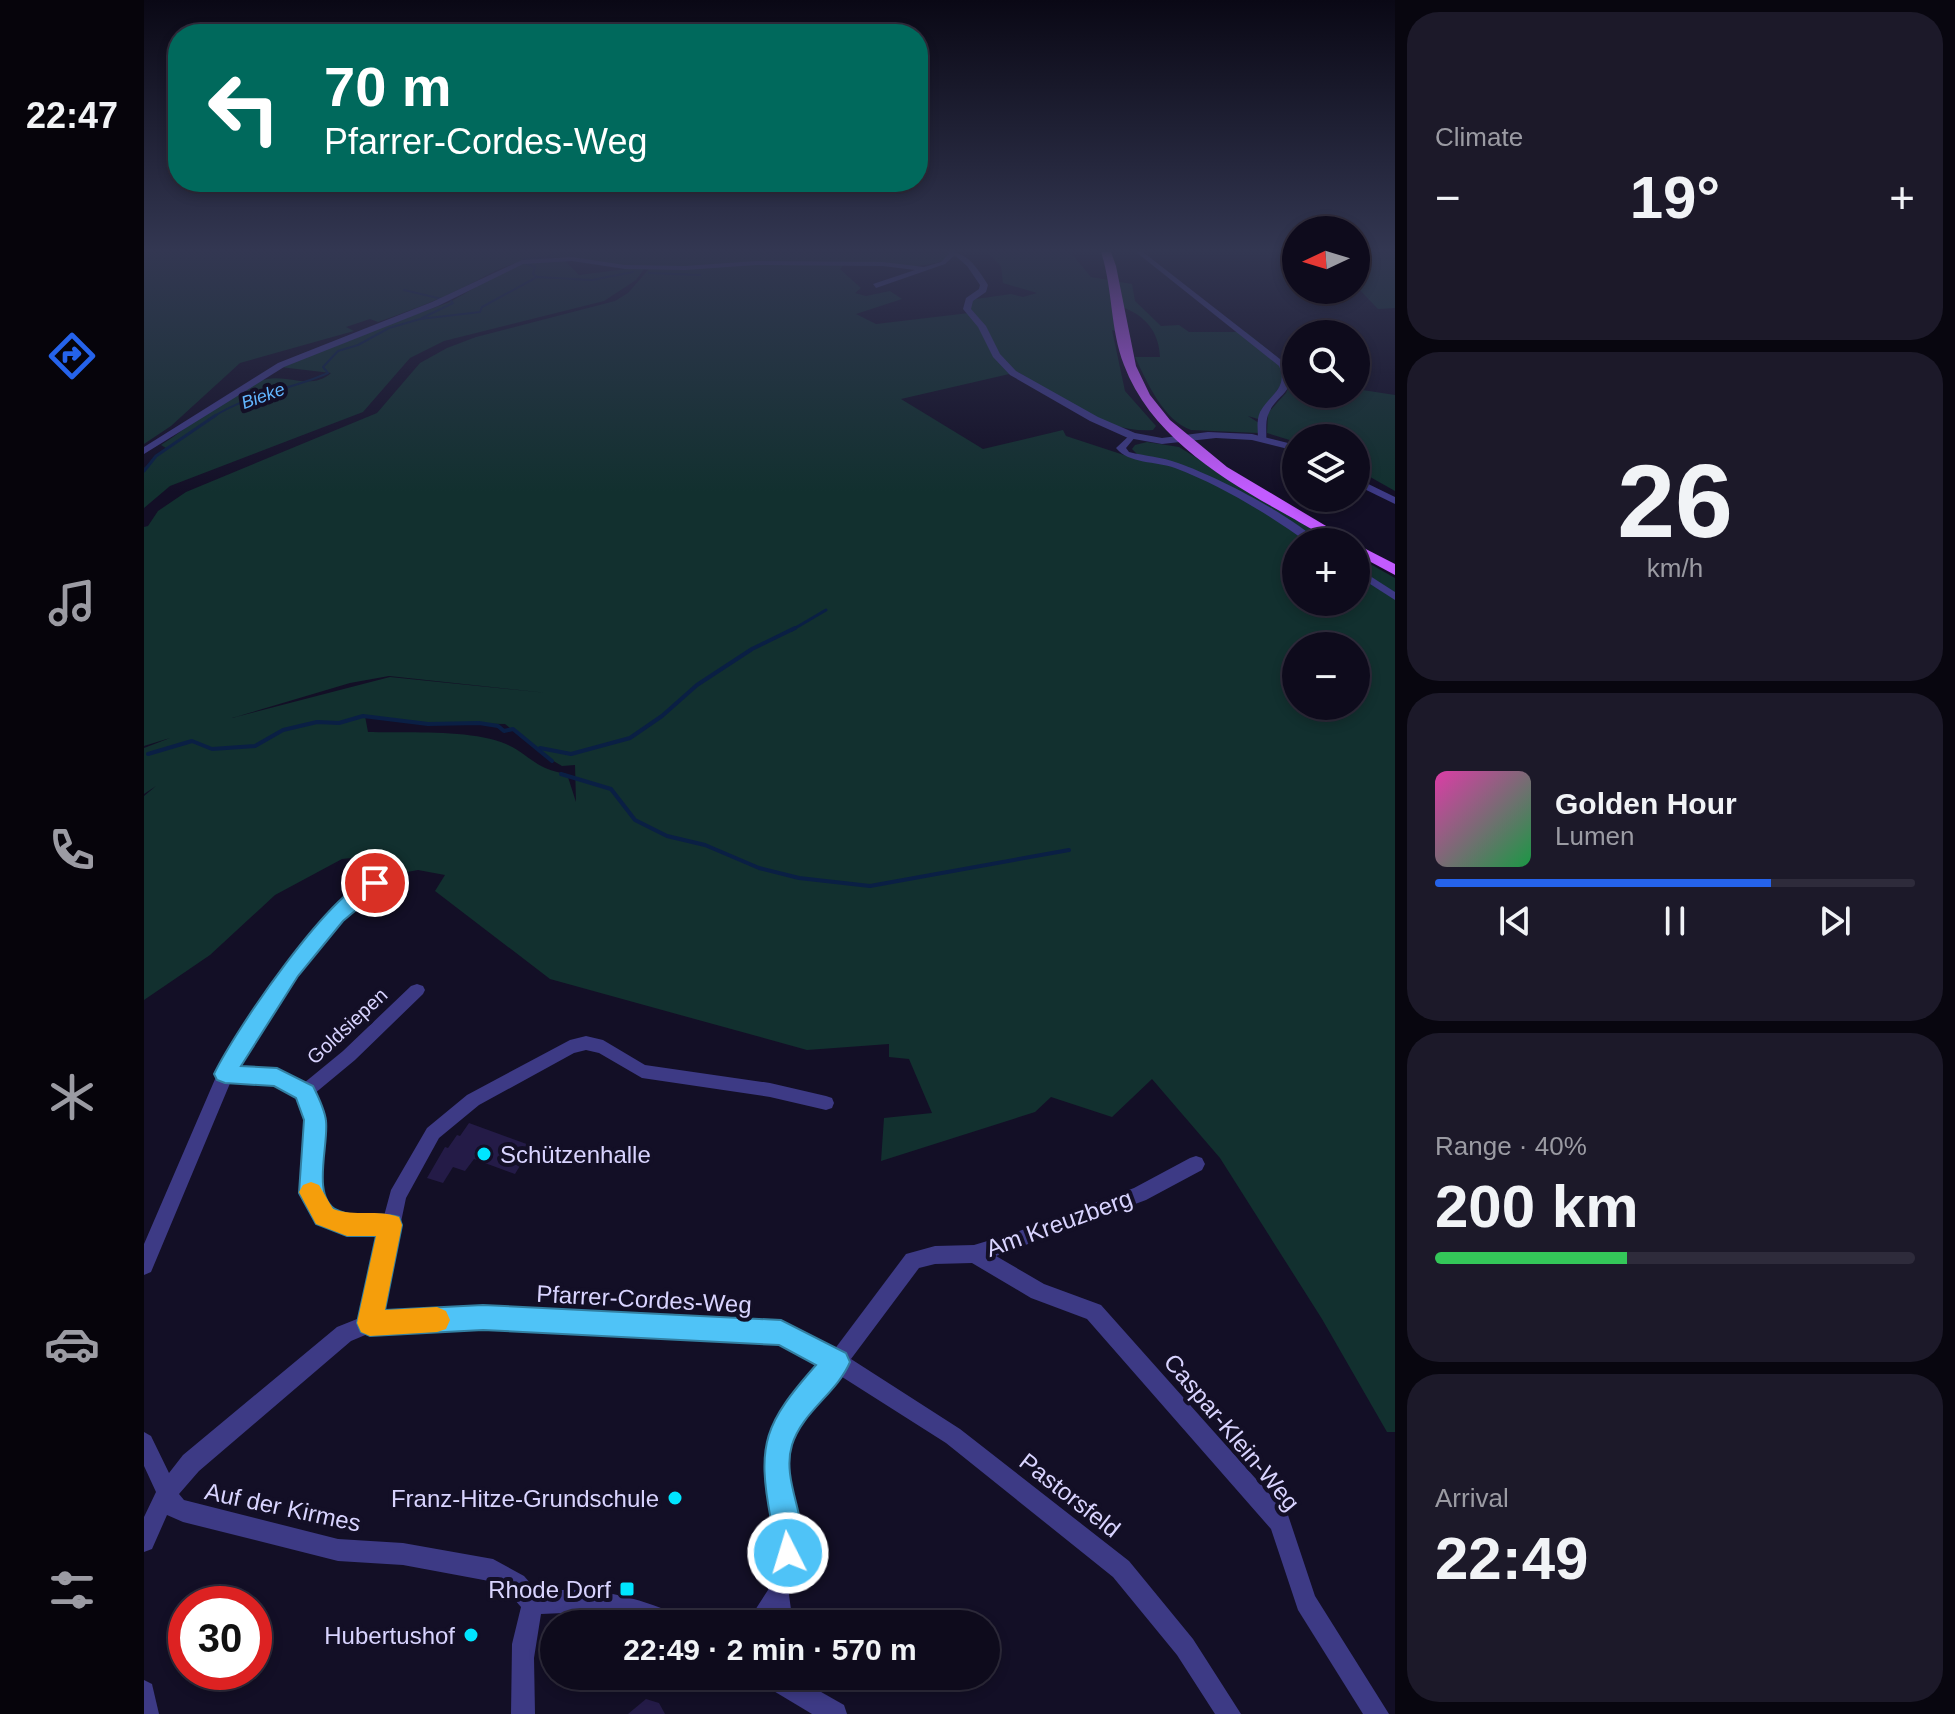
<!DOCTYPE html>
<html lang="en">
<head>
<meta charset="utf-8">
<style>
  :root { --surface:#0e0b1c; --page:#1c1929; --text:#f1f3f6; --muted:#9b9ba3; --line:#2e2b3b; --accent:#2563eb }
  body { margin:0; font-family:Arial,sans-serif; background:var(--page); color:var(--text); height:100vh; display:flex; flex-direction:column; font-size:30px; white-space:nowrap }
  * { box-sizing:border-box; margin:0 }
  p { font-size:26px; color:var(--muted) }
  .icon { flex:none; width:44px; height:44px; fill:none; stroke:currentColor; stroke-width:2; stroke-linecap:round; stroke-linejoin:round }
  .map { position:relative; flex:1; overflow:hidden }
  .drawer { display:flex; flex-direction:column; gap:12px; padding:12px; background:#08060f; width:560px }
  .drawer>* { flex:none }
  .top-card { position:absolute; left:24px; top:24px; width:760px; height:168px; border-radius:32px; box-shadow:0 4px 12px #0003,0 0 0 2px var(--line); background:#00695c; color:#fff; overflow:hidden }
  .needle { width:52px; rotate:266deg }
  .fabs { position:absolute; left:1138px; top:216px; display:grid; gap:16px }
  .fabs a { display:grid; place-items:center; width:88px; height:88px; border-radius:50%; background:var(--surface); box-shadow:0 4px 12px #0003,0 0 0 2px var(--line); font-size:40px }
  .speed { position:absolute; left:24px; top:1586px; display:flex; gap:16px; font-size:40px; font-weight:700; text-align:center }
  .speed>* { display:grid; place-content:center; width:104px; height:104px; border-radius:50%; background:var(--surface); box-shadow:0 4px 12px #0003,0 0 0 2px var(--line); line-height:1 }
  .speed .limit { border:12px solid #d22; background:#fff; color:#111 }
  .pin { position:absolute; display:grid; place-items:center; width:68px; height:68px; color:#fff; margin:-34px; border:4px solid #fff; border-radius:50%; box-shadow:0 2px 8px #0007 }
  .me { position:absolute; width:88px; margin:-44px; rotate:355deg; stroke-linejoin:round; filter:drop-shadow(0 0 6px #0008) }
  .turn { display:flex; align-items:center; gap:28px; height:168px; padding:0 24px; font-size:36px }
  .turn .icon { width:104px; height:104px; stroke-width:2.5 }
  .turn b { display:block; font-size:56px; line-height:68px }
  .big { font-size:60px; font-weight:600; line-height:1.1 }
  .drawer .widget { flex:1; display:flex; flex-direction:column; justify-content:center; gap:12px; min-width:0; padding:0 28px; border-radius:32px; background:var(--page) }
  .drawer .dial { align-items:center; gap:0 }
  .dial b { font-size:104px; line-height:1 }
  .song { display:flex; align-items:center; gap:24px }
  .cover { width:96px; height:96px; border-radius:12px; background:linear-gradient(135deg,hsl(320 70% 55%),hsl(140 70% 35%)) }
  .played { height:8px; border-radius:4px; background:linear-gradient(90deg,var(--accent) 70%,var(--line) 70%) }
  .keys { display:flex; justify-content:space-around; direction:ltr }
  .heat { display:flex; justify-content:space-between; align-items:center; font-size:44px; direction:ltr }
  .charge { height:12px; border-radius:6px; background:linear-gradient(90deg,#34c759 40%,var(--line) 0) }
  .trip { position:absolute; left:396px; top:1610px; width:460px; height:80px; border-radius:40px; background:var(--surface); box-shadow:0 4px 12px #0003,0 0 0 2px var(--line); font-weight:600; line-height:80px; text-align:center }
  main { display:flex; flex:1; min-height:0 }
  .tabs { display:flex; flex-direction:column; width:144px; justify-content:space-around; align-items:center; background:#06040b; color:var(--muted) }
  .tabs .icon { width:56px; height:56px }
  .tabs .current { color:var(--accent) }
  .tabs b { font-size:36px; color:var(--text) }
  .map>svg:first-child { display:block }
</style>
</head>
<body>
<main>
<nav class="tabs">
<b>22:47</b>
<svg class="icon current" aria-label="directions" viewBox="0 0 24 24"><path d="M12 3l9 9-9 9-9-9zM9 14v-3h6M13 9l2 2-2 2"/></svg>
<svg class="icon" aria-label="music" viewBox="0 0 24 24"><path d="M9 18V5l10-2v13"/><circle cx="6" cy="18" r="3"/><circle cx="16" cy="16" r="3"/></svg>
<svg class="icon" aria-label="phone" viewBox="0 0 24 24"><path d="M5 4h4l2 5-3 2q2 4 5 5l2-3 5 2v4C11 20 4 13 5 4z"/></svg>
<svg class="icon" aria-label="climate" viewBox="0 0 24 24"><path d="M12 3v18M4 7l16 10M4 17L20 7"/></svg>
<svg class="icon" aria-label="car" viewBox="0 0 24 24"><path d="M5 17H2v-5l4-1 3-4h7l3 4 3 1v5h-3M9 17h6M6 11h13"/><circle cx="7" cy="17" r="2"/><circle cx="17" cy="17" r="2"/></svg>
<svg class="icon" aria-label="filters" viewBox="0 0 24 24"><path d="M4 7h16M4 17h16"/><circle cx="9" cy="7" r="2"/><circle cx="15" cy="17" r="2"/></svg>
</nav>
<div class="map">
<svg width="1251" height="1714" viewBox="0 0 1251 1714">
  <rect width="100%" height="100%" fill="#130f26"/>
  <!-- green -->
  <g fill="#12302f" fill-rule="evenodd">
    <path d="M0,252l805,1 -2,6c-25,12 -73,6 -104,6l-3,4 21,19 -6,5 11,3 24,-5 12,8 -46,15 20,10 93,-11v-13l42,-6 12,3 14,-4 -34,-10 -2,-17 -14,-14h83l21,25 41,7 3,17 26,25 18,-1 10,7h57l41,33 9,14v15h60v-5l39,6v96l-39,-22v-31h-60v4l-29,-9 1,-20 18,-20 6,-14 -7,-1 -27,41 -10,-3 11,7 -1,10 -67,-3c-28,-10 -44,-48 -56,-73h25c-1,-25 -14,-41 -38,-50l2,27 -12,-4 13,61 31,35 -3,4c-47,4 -97,-33 -135,-58l-117,27 82,50 80,-19 3,6 61,20 10,-2 -5,-5 3,-4 12,-3 32,5 154,95h-37v60h60v-46l39,22v854h-8l-65,-113 -102,-161 -68,-79 -40,38 -61,-20 -16,15 -154,49 3,-43 48,-5 -23,-54 -20,-2v-13l-82,6 -257,-71 -115,-88 10,-16 -27,-5 -16,3 -15,-19 -45,5 -67,36 -65,60 -66,45v-204l12,-10 -12,8v-46l26,-10 -26,8v-219l4,-1 10,-15 28,-19 191,-79 43,-50 27,-15 29,-11 139,-36 13,-8 20,-23 -4,-1 -8,11 -32,21 -160,40 -34,17 -47,54 -193,74 -26,22v-40l22,-20 -5,-3c31,-20 64,-49 99,-64 24,-10 50,11 71,-8l-51,-6 56,-24 114,-41 61,-35 21,-5 32,-2 15,15 55,-7c-39,-8 -79,-16 -118,-5 -19,5 -38,18 -56,26 -27,13 -54,23 -82,33l-8,-3 -24,8 8,4 -114,32 -69,63 -27,18zM1152,646h60v60h-60zM245,676l158,17 -157,-16 -158,41 118,-35zM221,716l69,7 71,1 40,32 17,10 13,-1 1,37 -9,-28c-33,-5 -36,-19 -61,-30 -35,-15 -99,-11 -138,-12z"/>
    <path d="M1212,252h39v56l-17,1 -22,-23z"/>
  </g>
  <g fill="none" stroke-linecap="round" stroke-linejoin="round">
    <!-- stream-far2 -->
    <g stroke="#0a1f44" stroke-width="2">
      <path d="M380,259l25,-2 5,-5"/>
      <path d="M505,273l51,2"/>
      <path d="M393,277l55,3 41,-8"/>
      <path d="M260,290l38,9"/>
      <path d="M278,318l31,-15 -2,-2"/>
      <path d="M69,417c35,-23 77,-27 115,-44l-5,-6 15,-16 20,-6 31,-17 31,-9 60,-7 2,-5 55,-30 -4,-3 2,-7 -10,-4"/>
    </g>
    <!-- stream-far1 -->
    <g stroke="#0a1f44" stroke-width="3">
      <path d="M0,471l12,-15 60,-41"/>
      <path d="M648,630l34,-20"/>
    </g>
    <!-- stream -->
    <g stroke="#0a1f44" stroke-width="4">
      <path d="M396,748l31,6 59,-16 32,-22 35,-31 55,-36 43,-21"/>
      <path d="M4,754l44,-13 20,8 43,-3 28,-16 34,-8 22,1 24,-7 65,8 51,-1 19,3 6,5 9,-2 39,32"/>
      <path d="M417,774l50,15 24,31 32,16 38,9 54,23 40,10 71,8 199,-36"/>
    </g>
  </g>
  <!-- building -->
  <g fill="#241b47">
    <path d="M325,1123l63,23 -17,28 -41,-15 -9,12 -12,-4 -10,16 -16,-5 18,-31 3,1 9,-13 3,1z"/>
    <path d="M502,1699l13,4 6,11h-37z"/>
  </g>
  <g fill="none" stroke-linecap="round" stroke-linejoin="round">
    <!-- minor -->
    <g fill="#3d3a85" fill-rule="evenodd">
      <path d="M804,252l9,1 -12,11 -69,24 -3,-4 42,-14 -32,-4 -127,-1 -71,5 -60,-1 -53,-8 -49,3 -85,42 -154,61 -140,87v-7l134,-84 154,-61 90,-42 50,-3 53,8 60,1 71,-5 127,1 41,5 17,-5 8,-8z"/>
      <path d="M992,252h7l142,111c16,29 -9,30 -17,52 -3,8 -1,18 -2,26l-8,-2c0,-9 -2,-18 2,-27 9,-17 29,-24 19,-46z"/>
      <path d="M988,433l4,3 -10,12 3,4c16,4 33,5 49,11 40,14 111,51 141,79h-12c-41,-29 -85,-56 -132,-74 -19,-7 -46,-4 -59,-20z"/>
      <path d="M1212,567l39,25v8l-39,-25z"/>
      <path d="M231,878l5,1 2,4 -2,4 -39,33 -45,55 -55,82 -5,11 41,2 27,13 39,-32 68,-65 6,-2 6,2 2,4 -2,4 -68,66 -41,34 10,26 -4,72 10,19 17,5h37l7,-26 36,-62 40,-33 103,-55 16,-4 17,4 42,25 125,18 56,13 6,2 2,5 -2,5 -6,2 -56,-13 -128,-19 -43,-25 -13,-3 -12,3 -95,52 -40,33 -33,60 -24,115 101,-6 298,16 53,27 72,-96 29,-8 39,-1 40,-12 120,-45 56,-30 6,-2 6,2 3,6 -3,6 -56,30 -150,56 48,28 57,21 187,210 27,81 74,118h-26l-65,-104 -27,-81 -184,-210 -56,-21 -59,-35 -37,1 -16,4 -68,91 109,70 169,132 64,78 48,75h-26l-38,-59 -64,-78 -167,-134 -107,-68 -30,34 -20,35 -2,33 12,55v21l-10,42 4,29h-47l22,-34 9,-37v-21l-12,-55 4,-35 26,-47 26,-30 -42,-22 -296,-16 -113,6 -19,8 -152,130 -20,23 5,6 154,39 65,4 90,16 31,17 14,16c50,-7 96,3 142,24l4,8h-40l-22,-6 -35,-6 -46,2 -7,44 1,56h-24l1,-70 9,-37 -13,-15 -19,-11 -86,-16 -65,-4 -155,-39 -16,-7 -15,34 -8,3v-35l12,-25 -12,-26v-34l7,4 18,37 14,-18 154,-128 25,-10 18,-83h-33l-29,-11 -16,-30 4,-73 -8,-23 -23,-13 -44,-3 -80,191 -7,3v-31l84,-195 58,-82 45,-55 39,-33z"/>
      <path d="M614,1676h35l51,29 3,9h-35l-50,-30z"/>
      <path d="M0,1680l8,4 7,30h-15z"/>
    </g>
    <!-- tertiary -->
    <g fill="#3d3a85" fill-rule="evenodd">
      <path d="M807,252c18,1 28,19 37,33l-2,7 -13,9 -2,8 15,17 14,28 16,17 82,46 37,16 27,5 46,-6 44,2 44,11v6l-44,-11 -36,-2 -54,6 -34,-6 -38,-17 -80,-46 -17,-18 -15,-30 -15,-18 3,-11 13,-9 1,-4 -13,-19z"/>
      <path d="M1212,478l39,19v7l-39,-19z"/>
    </g>
    <!-- primary -->
    <g fill="#c25bff" fill-rule="evenodd">
      <path d="M957,252h10l5,14 20,100 14,29 20,25 57,47 126,75c-25,0 -44,-15 -66,-27 -63,-35 -136,-78 -163,-150 -14,-36 -11,-76 -23,-113z"/>
      <path d="M1212,544l39,20v11l-39,-21z"/>
    </g>
  </g>
  <!-- sky -->
  <linearGradient id="sky" x2="0" y2="1"><stop stop-color="#0a0815"/><stop offset="0.51" stop-color="#333752"/><stop offset="1" stop-color="#333752" stop-opacity="0"/></linearGradient>
  <rect width="1251" height="492" fill="url(#sky)"/>
  <!-- route -->
  <path fill="#4fc3f7" stroke="#337fa1" stroke-width="2" d="M231,876l7,2 3,5 -3,5 -39,33 -45,55 -57,90 36,2 36,18c5,10 12,24 13,35 3,23 -15,77 11,89 19,10 42,0 62,7l3,8 -17,85 98,-5 298,15 65,33 4,9c-13,31 -48,50 -58,83 -12,39 22,80 6,118l-10,4 -10,-4c-6,-14 -4,-29 -7,-43 -15,-77 -6,-97 45,-155l-37,-20 -296,-15 -113,6 -9,-4 -4,-9 19,-87h-29l-31,-12 -17,-31 5,-73 -8,-22 -22,-12 -49,-3 -8,-3 -3,-6c22,-45 116,-184 161,-198z"/>
  <!-- slow -->
  <path fill="#f59e0b" d="M167,1182l8,3 14,24c21,8 45,0 66,8l3,8 -17,85 52,-3 9,4 4,9 -4,9 -9,3 -67,4 -9,-4 -4,-9 19,-87h-29l-31,-12 -17,-32 4,-7z"/>
  <!-- markers -->
  <g fill="#00e5ff" stroke="#130f26" stroke-width="3">
    <circle cx="340" cy="1154" r="8"/>
    <circle cx="531" cy="1498" r="8"/>
    <rect x="475" y="1581" width="16" height="16" rx="4"/>
    <circle cx="327" cy="1635" r="8"/>
  </g>
  <g text-anchor="middle" dominant-baseline="central" stroke-width="8" stroke-linejoin="round" paint-order="stroke">
    <!-- far-water labels -->
    <g font-size="18" font-style="italic" fill="#62b6ff" stroke="#130f26">
      <text transform="translate(119 396) rotate(-20)">Bieke</text>
    </g>
    <!-- street labels -->
    <g font-size="20" fill="#d9d4ff" stroke="#130f26">
      <text transform="translate(203 1026) rotate(-43)">Goldsiepen</text>
    </g>
    <!-- near-poi labels -->
    <g font-size="24" fill="#d9d4ff" stroke="#130f26" text-anchor="end">
      <text x="356" y="1154" text-anchor="start">Schützenhalle</text>
      <text x="515" y="1498">Franz-Hitze-Grundschule</text>
      <text x="467" y="1589">Rhode Dorf</text>
      <text x="311" y="1635">Hubertushof</text>
    </g>
    <!-- near-street labels -->
    <g font-size="24" fill="#d9d4ff" stroke="#130f26">
      <text transform="translate(915 1223) rotate(-20)">Am Kreuzberg</text>
      <text transform="translate(500 1299) rotate(3)">Pfarrer-Cordes-Weg</text>
      <text transform="translate(1088 1432) rotate(50)">Caspar-Klein-Weg</text>
      <text transform="translate(926 1495) rotate(38)">Pastorsfeld</text>
      <text transform="translate(139 1507) rotate(12)">Auf der Kirmes</text>
    </g>
  </g>
</svg>
<div class="fabs">
<a><svg class="needle" viewBox="-14 -14 28 28"><path d="M0-13l5 13h-10z" fill="#e53935"/><path d="M0 13l5-13h-10z" fill="#9b9ba3"/></svg></a>
<a><svg class="icon" aria-label="search" viewBox="0 0 24 24"><circle cx="10" cy="10" r="6"/><path d="M15 15l6 6"/></svg></a>
<a><svg class="icon" aria-label="layers" viewBox="0 0 24 24"><path d="M12 4l9 5-9 5-9-5zM3 14l9 5 9-5"/></svg></a>
<a>+</a>
<a>−</a>
</div>
<div class="speed"><div class="limit">30</div></div>
<div class="pin" style="left:231px;top:883px;background:#d93025"><svg class="icon" aria-label="arrive" viewBox="0 0 24 24"><path d="M6 21V4h12l-3 4 3 4H6"/></svg></div>
<svg class="me" style="left:644px;top:1553px" viewBox="-20 -20 40 40"><circle r="17" fill="#4fc3f7" stroke="#fff" stroke-width="3"/><path d="M0-11L8 9 0 5-8 9z" fill="#fff"/></svg>
<div class="trip">22:49 · 2 min · 570 m</div>
<div class="top-card">
<div class="turn"><svg class="icon" aria-label="left" viewBox="0 0 24 24"><path d="M17 20v-9H6M10 6l-5 5 5 5"/></svg><div><b>70 m</b>Pfarrer-Cordes-Weg</div></div>
</div>
</div>
<section class="drawer">
<div class="widget"><p>Climate</p>
<div class="heat"><a>−</a><b class="big">19°</b><a>+</a></div>
</div>
<div class="widget dial"><b>26</b><p>km/h</p></div>
<div class="widget">
<div class="song"><i class="cover"></i><div><b>Golden Hour</b><p>Lumen</p></div></div>
<div class="played"></div>
<div class="keys"><svg class="icon" aria-label="previous" viewBox="0 0 24 24"><path d="M18 5L8 12l10 7zM5 5v14"/></svg><svg class="icon" aria-label="pause" viewBox="0 0 24 24"><path d="M8 5v14M16 5v14"/></svg><svg class="icon" aria-label="next" viewBox="0 0 24 24"><path d="M6 5l10 7-10 7zM19 5v14"/></svg></div>
</div>
<div class="widget"><p>Range · 40%</p><b class="big">200 km</b><div class="charge"></div></div>
<div class="widget"><p>Arrival</p><b class="big">22:49</b></div>
</section>
</main>
</body>
</html>
